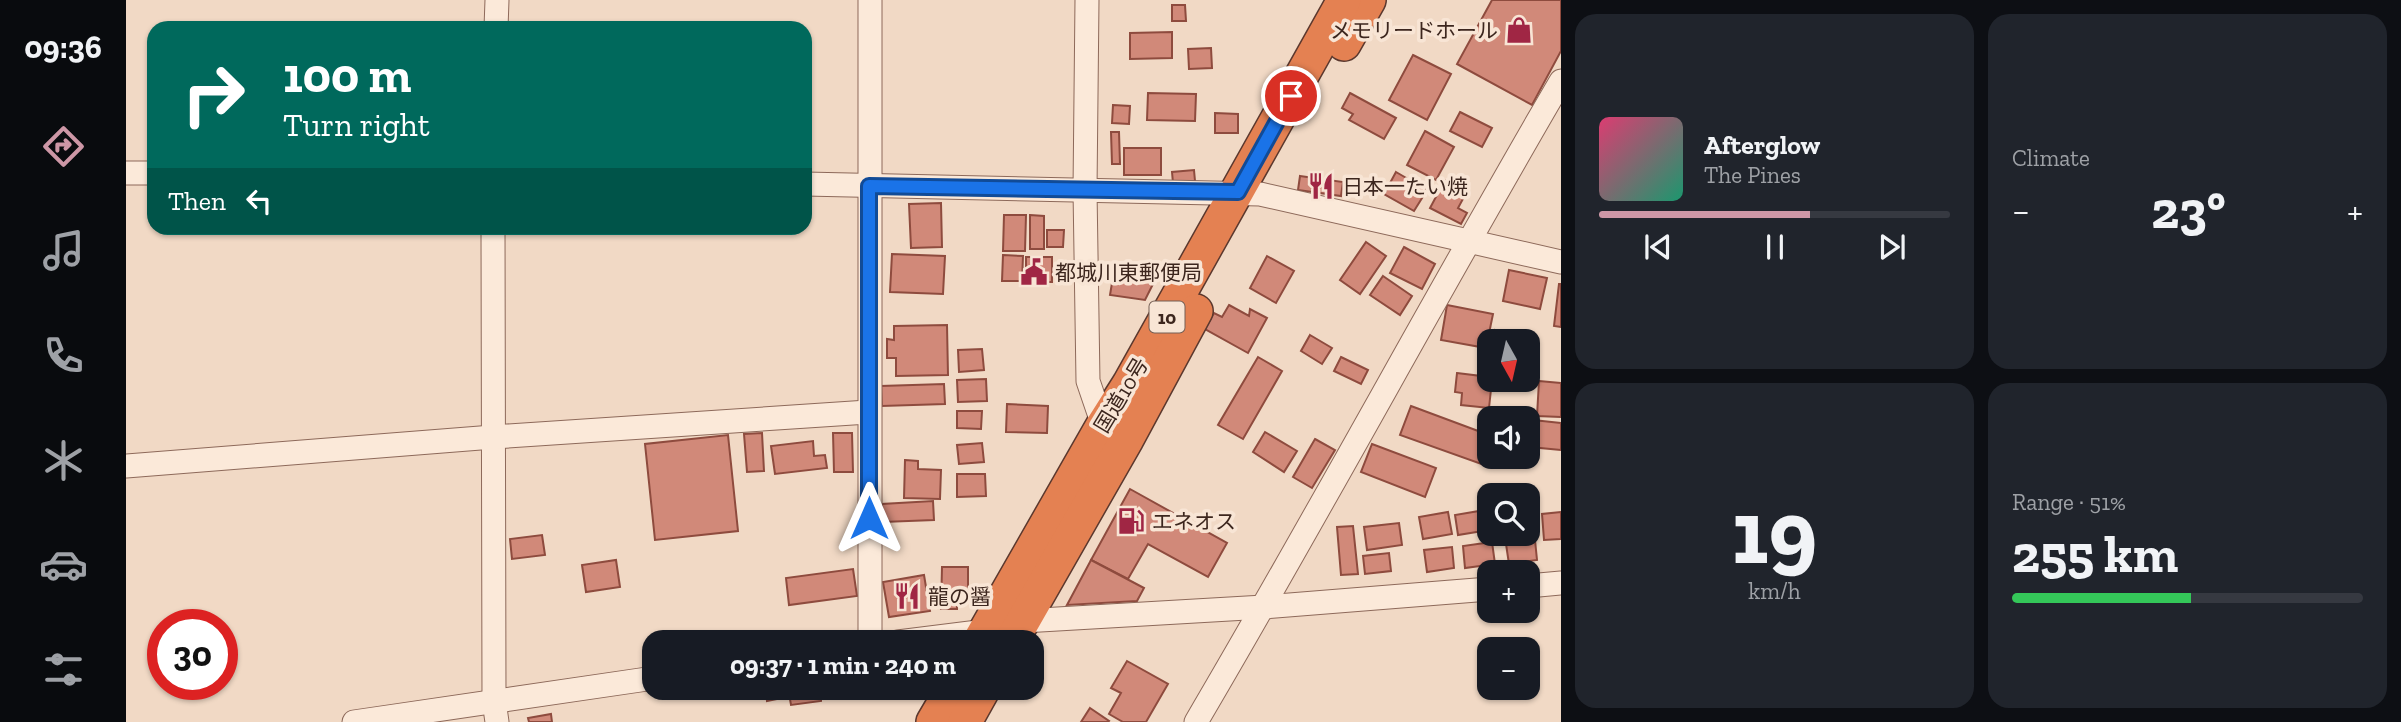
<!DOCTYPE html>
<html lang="en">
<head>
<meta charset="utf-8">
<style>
  :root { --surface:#171b24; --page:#20242c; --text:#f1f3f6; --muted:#9ea1a6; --line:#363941; --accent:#cd97a6 }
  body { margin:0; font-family:"Zilla Slab","Noto Sans JP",serif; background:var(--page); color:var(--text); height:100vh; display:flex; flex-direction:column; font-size:26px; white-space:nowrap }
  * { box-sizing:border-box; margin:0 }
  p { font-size:23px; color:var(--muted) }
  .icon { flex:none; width:38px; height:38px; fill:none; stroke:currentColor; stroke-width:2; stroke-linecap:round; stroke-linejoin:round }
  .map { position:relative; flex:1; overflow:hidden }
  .panel { display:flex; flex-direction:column; gap:14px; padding:14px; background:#0d0f14; width:840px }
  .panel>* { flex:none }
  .banner { position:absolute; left:21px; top:21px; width:665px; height:214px; border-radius:21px; box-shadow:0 2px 5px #0004; background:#00695c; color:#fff; overflow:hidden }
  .needle { width:46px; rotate:172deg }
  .buttons { position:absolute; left:1351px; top:329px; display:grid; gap:14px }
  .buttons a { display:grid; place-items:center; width:63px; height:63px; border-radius:14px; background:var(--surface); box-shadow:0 2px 5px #0004; font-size:35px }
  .speed { position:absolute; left:21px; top:609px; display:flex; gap:14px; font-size:35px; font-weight:700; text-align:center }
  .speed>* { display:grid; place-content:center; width:91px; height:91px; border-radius:50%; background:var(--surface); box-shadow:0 2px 5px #0004; line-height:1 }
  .speed .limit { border:10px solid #d22; background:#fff; color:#111 }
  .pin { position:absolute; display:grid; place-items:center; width:60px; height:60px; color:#fff; margin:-30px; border:4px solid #fff; border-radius:50%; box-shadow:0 2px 7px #0007 }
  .me { position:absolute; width:77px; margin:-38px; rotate:0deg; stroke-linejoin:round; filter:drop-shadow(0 0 5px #0008) }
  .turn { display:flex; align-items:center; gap:24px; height:147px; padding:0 21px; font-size:32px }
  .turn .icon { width:91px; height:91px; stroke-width:2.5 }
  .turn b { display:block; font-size:49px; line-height:60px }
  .then { display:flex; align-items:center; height:66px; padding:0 21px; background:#0003; gap:14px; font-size:26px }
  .big { font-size:52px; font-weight:800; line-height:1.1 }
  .panel .card { flex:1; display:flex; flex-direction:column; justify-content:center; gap:10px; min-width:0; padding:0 24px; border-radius:21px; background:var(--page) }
  .panel .dial { align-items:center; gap:0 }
  .dial b { font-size:91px; line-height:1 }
  .song { display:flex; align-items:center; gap:21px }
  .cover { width:84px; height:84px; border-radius:10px; background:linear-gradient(135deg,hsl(340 70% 55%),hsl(160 70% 35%)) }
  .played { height:7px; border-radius:4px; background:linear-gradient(90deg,var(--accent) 60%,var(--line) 60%) }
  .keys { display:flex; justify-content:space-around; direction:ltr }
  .heat { display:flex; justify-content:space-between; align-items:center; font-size:38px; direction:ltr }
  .charge { height:10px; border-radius:5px; background:linear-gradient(90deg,#34c759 51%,var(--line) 0) }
  .panel .tiles { flex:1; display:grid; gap:14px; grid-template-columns:repeat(2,1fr) }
  .trip { position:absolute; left:516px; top:630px; width:402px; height:70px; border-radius:21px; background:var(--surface); box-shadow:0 2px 5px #0004; font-weight:800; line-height:70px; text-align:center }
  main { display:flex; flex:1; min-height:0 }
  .tab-bar { display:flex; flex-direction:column; width:126px; justify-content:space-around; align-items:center; background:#090b0e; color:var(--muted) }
  .tab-bar .icon { width:49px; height:49px }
  .tab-bar .current { color:var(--accent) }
  .tab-bar b { font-size:32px; color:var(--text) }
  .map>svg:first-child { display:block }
</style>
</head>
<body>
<main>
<nav class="tab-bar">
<b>09:36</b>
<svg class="icon current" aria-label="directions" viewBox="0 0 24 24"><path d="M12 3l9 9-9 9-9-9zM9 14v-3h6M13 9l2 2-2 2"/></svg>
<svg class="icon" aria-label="music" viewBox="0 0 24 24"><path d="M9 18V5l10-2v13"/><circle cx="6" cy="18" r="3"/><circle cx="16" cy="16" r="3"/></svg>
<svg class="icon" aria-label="phone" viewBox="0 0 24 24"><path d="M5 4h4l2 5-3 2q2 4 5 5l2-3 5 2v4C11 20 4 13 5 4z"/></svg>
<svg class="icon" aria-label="climate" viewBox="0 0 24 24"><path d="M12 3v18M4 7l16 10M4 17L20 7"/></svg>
<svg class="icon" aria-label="car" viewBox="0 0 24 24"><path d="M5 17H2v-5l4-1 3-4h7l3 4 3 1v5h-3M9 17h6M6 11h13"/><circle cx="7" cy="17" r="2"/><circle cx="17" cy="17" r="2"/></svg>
<svg class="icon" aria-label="filters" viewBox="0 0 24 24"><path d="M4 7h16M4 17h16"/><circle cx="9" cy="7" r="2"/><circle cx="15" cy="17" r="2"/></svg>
</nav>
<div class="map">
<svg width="1435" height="722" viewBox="0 0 1435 722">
  <rect width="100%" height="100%" fill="#f1d9c5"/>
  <!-- building -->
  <g fill="#d18979" stroke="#8e4b3e" stroke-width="2">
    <path d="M1366,0h69v51l-29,54 -75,-41z"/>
    <path d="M1046,5h13l1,16h-14z"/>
    <path d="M1046,32v26l-42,1v-26z"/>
    <path d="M1085,48l1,20 -23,1 -1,-20z"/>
    <path d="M1287,55l38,19 -24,46 -38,-20z"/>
    <path d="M1022,93l48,1 -1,27 -48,-1z"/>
    <path d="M1224,93l46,25 -12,21 -35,-19 4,-6 -11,-6z"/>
    <path d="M987,105l17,1 -1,18 -17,-1z"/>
    <path d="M1334,112l32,16 -10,19 -32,-16z"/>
    <path d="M1089,113l23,1v19h-23z"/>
    <path d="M1299,131l29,16 -18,33 -29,-15z"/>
    <path d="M985,132h8l1,32h-8z"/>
    <rect x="998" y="148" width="37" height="27"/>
    <path d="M1068,170l1,11 -22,2 -1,-11z"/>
    <path d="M1270,172l31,18 -13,21 -30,-17z"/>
    <path d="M1174,176l43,6 -2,14 -43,-6z"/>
    <path d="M1319,180l14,8 -3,5 8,4 -6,11 9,5 -6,11 -31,-16z"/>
    <path d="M815,203l1,44 -31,1 -2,-44z"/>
    <path d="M878,215h22l-1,36h-22z"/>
    <path d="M904,215l14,1v33h-14z"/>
    <path d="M921,230h17l-1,17h-16z"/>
    <path d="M1240,242l20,14 -26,38 -20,-14z"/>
    <path d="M1278,247l31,17 -13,25 -32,-16z"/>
    <path d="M766,254l53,2 -2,38 -53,-2z"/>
    <path d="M877,255l20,1 -1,25h-20z"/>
    <path d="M1141,256l27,15 -18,32 -26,-15z"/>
    <rect x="900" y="257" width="26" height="25"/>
    <path d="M1383,270l38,8 -7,31 -37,-8z"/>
    <path d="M1257,276l29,20 -12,19 -30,-20z"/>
    <path d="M987,277l41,5 -9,18 -35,-5z"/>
    <path d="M1433,284h2v43l-7,-1z"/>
    <path d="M1103,305l20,11 1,-7 17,9 -19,35 -43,-24 9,-16 8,4z"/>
    <path d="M1321,305l46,9 -7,34 -45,-8z"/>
    <path d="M821,325l1,50 -52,1v-18h-9v-19l7,1v-14z"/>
    <path d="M1369,330l42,9 -4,19 -5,-1v-16h-35z"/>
    <path d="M1184,335l22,13 -10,16 -21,-13z"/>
    <path d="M856,349l2,21 -25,2 -1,-22z"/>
    <path d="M1132,357l24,14 -39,68 -25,-14z"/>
    <path d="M1215,357l27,13 -7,14 -27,-13z"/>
    <path d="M1331,373l32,4v3h3l-3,28 -28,-3 1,-12 -7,-1z"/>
    <path d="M860,379l1,22 -29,1 -1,-22z"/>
    <path d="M1413,381l22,2v34l-24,-1z"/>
    <path d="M818,384l1,20 -63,2 -1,-20z"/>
    <path d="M881,404l41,2 -1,27 -41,-1z"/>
    <path d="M1285,406l78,29 1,22 -3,9 -87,-31z"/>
    <path d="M831,411h25l-1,18 -24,-1z"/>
    <path d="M1407,420l28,3v27l-31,-3z"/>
    <path d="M1139,432l32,19 -13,21 -31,-20z"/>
    <path d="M636,433l2,38 -17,1 -3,-38z"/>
    <path d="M707,433h19l1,39h-19z"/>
    <path d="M602,435l10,96 -83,9 -10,-96z"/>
    <path d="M1189,439l20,11 -23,38 -19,-11z"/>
    <path d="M687,441l1,15 11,-1 2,13 -52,6 -4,-28z"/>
    <path d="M856,443l2,19 -25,2 -2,-19z"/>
    <path d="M1246,444l64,24 -11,29 -64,-25z"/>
    <path d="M779,460l13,1v8l23,1 -1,29 -36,-1z"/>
    <path d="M831,474h28l1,22 -29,1z"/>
    <path d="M1004,489l97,54 -19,34 -60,-33 -20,35 -37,-19z"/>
    <path d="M807,501l1,19 -51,2 -1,-18z"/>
    <path d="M1359,510l4,20 -31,5 -3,-20z"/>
    <path d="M1322,512l4,22 -29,5 -4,-22z"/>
    <path d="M1435,512v27l-17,1 -2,-26z"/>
    <path d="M1273,523l3,22 -35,5 -3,-23z"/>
    <path d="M1227,526l5,48 -17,1 -4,-48z"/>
    <path d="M416,535l3,20 -33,4 -2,-20z"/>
    <path d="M1409,540l2,20 -28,4 -3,-20z"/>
    <path d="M1366,542l3,22 -30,4 -2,-22z"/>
    <path d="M1326,547l2,21 -27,4 -3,-22z"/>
    <path d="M1263,553l2,18 -26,3 -2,-18z"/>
    <path d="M490,560l4,27 -34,5 -4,-27z"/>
    <path d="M965,560l53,28 -7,13 -70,4z"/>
    <path d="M816,567h26v33h-11v9h-16z"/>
    <path d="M727,569l4,27 -68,9 -3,-27z"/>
    <path d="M798,575l6,36 -41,6 -6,-35z"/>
    <path d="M1001,661l41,23 -22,38h-23l-14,-8 12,-21 -10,-5z"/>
    <path d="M640,688h14l2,10 -15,3z"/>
    <path d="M662,688h32l1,13 -30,4z"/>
    <path d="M964,708l19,13 -1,1h-27z"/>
    <path d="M425,714l1,8h-23l-1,-4z"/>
  </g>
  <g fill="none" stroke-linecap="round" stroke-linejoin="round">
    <defs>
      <g id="minor">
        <path d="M961,0l-2,190 3,191 15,44 8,5"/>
        <path d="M370,28l1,-28"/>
        <path d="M0,173h28"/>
        <path d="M679,184l455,10 301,68"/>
        <path d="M367,228l1,473 3,21"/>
        <path d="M0,466l367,-29 375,-25"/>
        <path d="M1402,586l33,-3"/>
        <path d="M744,642v-642"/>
        <path d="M772,642l88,-11 37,-10 241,-14 225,-18"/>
        <path d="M228,722l300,-44"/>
        <path d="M1070,722c125,-212 241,-429 365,-641"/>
      </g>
      <g id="highway">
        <path d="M1218,44l25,-44"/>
        <path d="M853,642l124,-217 26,-41 215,-384"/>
        <path d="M885,642l116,-203 69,-128"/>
        <path d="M807,722l20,-34"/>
        <path d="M839,722l19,-34"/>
      </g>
    </defs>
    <!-- minor casing -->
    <use href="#minor" stroke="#8d695a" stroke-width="25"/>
    <!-- highway casing -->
    <use href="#highway" stroke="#5b382e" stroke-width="36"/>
    <!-- minor -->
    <use href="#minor" stroke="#fbe9d9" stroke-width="23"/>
    <!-- highway -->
    <use href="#highway" stroke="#e48152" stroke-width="33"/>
  </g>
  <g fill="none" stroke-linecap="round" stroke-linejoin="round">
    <defs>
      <path id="route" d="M743,518v-332l369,6 53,-96"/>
    </defs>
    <!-- route casing -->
    <use href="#route" stroke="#114b97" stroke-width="18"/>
    <!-- route -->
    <use href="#route" stroke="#1a73e8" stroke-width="12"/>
  </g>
  <!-- icons -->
  <defs>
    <symbol id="shop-bare" viewBox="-9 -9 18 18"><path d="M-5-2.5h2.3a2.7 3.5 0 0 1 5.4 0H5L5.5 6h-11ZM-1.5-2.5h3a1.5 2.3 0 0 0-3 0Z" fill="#a02644" stroke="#f8e5d5" stroke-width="2.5" paint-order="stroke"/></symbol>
    <symbol id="restaurant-bare" viewBox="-9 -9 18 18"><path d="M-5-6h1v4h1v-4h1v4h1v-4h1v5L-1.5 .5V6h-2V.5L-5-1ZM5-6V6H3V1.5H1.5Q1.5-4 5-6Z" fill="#a02644" stroke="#f8e5d5" stroke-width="2.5" paint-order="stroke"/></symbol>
    <symbol id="civic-bare" viewBox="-9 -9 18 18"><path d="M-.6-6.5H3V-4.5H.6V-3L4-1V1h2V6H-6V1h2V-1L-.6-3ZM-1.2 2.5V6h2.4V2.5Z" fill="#a02644" stroke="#f8e5d5" stroke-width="2.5" paint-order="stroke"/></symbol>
    <symbol id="fuel-bare" viewBox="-9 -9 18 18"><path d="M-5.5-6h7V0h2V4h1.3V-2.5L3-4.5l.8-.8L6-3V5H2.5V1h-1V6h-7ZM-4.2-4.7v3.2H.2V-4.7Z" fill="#a02644" stroke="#f8e5d5" stroke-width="2.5" paint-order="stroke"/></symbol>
  </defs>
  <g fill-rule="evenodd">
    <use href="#shop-bare" x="1374" y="11" width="38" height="38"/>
    <use href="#restaurant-bare" x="1176" y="167" width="38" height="38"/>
    <use href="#civic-bare" x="889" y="253" width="38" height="38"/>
    <use href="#fuel-bare" x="986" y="502" width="38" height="38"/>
    <use href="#restaurant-bare" x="762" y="577" width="38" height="38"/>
  </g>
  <g text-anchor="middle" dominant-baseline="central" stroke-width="7" stroke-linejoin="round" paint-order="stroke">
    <!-- shield labels -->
    <rect fill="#f8e5d5" stroke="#745f55" stroke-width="2" x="1023.5" y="301.5" width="35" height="31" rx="5"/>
    <g font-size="19" font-weight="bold" fill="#3c261e">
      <text x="1041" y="317">10</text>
    </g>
    <!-- poi labels -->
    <g font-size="21" fill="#3c261e" stroke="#f8e5d5" text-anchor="start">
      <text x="1372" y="30" text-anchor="end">メモリードホール</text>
      <text x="1216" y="186">日本一たい焼</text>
      <text x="929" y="272">都城川東郵便局</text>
      <text x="1026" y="521">エネオス</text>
      <text x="802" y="596">龍の醤</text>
    </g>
    <!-- street labels -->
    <g font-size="21" fill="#3c261e" stroke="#f8e5d5">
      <text transform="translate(995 395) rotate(-59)">国道10号</text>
    </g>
  </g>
</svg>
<div class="buttons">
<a><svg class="needle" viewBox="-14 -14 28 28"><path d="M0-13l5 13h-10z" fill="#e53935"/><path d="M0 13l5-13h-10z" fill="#9ea1a6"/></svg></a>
<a><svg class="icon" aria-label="sound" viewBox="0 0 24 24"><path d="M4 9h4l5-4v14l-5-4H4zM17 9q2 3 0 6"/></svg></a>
<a><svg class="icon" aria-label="search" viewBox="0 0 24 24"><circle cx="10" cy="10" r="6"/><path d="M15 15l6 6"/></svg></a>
<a>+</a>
<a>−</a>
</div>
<div class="speed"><div class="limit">30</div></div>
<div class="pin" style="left:1165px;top:96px;background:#d93025"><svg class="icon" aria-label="arrive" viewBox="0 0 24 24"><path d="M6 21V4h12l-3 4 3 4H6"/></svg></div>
<svg class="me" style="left:743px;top:518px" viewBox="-20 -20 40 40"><path d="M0-17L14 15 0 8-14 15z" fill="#1a73e8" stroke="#fff" stroke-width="4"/></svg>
<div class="trip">09:37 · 1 min · 240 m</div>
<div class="banner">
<div class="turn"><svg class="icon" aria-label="right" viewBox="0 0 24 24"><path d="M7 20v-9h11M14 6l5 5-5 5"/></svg><div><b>100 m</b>Turn right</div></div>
<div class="then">Then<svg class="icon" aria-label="left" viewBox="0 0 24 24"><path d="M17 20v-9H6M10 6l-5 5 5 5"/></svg></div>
</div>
</div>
<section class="panel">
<div class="tiles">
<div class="card">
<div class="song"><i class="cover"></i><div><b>Afterglow</b><p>The Pines</p></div></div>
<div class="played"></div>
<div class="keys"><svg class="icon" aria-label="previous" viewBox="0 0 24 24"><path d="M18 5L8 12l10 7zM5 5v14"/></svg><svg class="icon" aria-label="pause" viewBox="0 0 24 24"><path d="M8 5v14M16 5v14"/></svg><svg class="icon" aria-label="next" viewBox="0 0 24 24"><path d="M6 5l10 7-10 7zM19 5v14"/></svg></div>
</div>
<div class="card"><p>Climate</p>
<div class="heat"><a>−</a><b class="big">23°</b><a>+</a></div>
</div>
<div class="card dial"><b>19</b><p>km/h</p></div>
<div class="card"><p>Range · 51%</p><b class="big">255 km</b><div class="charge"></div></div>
</div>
</section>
</main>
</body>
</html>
